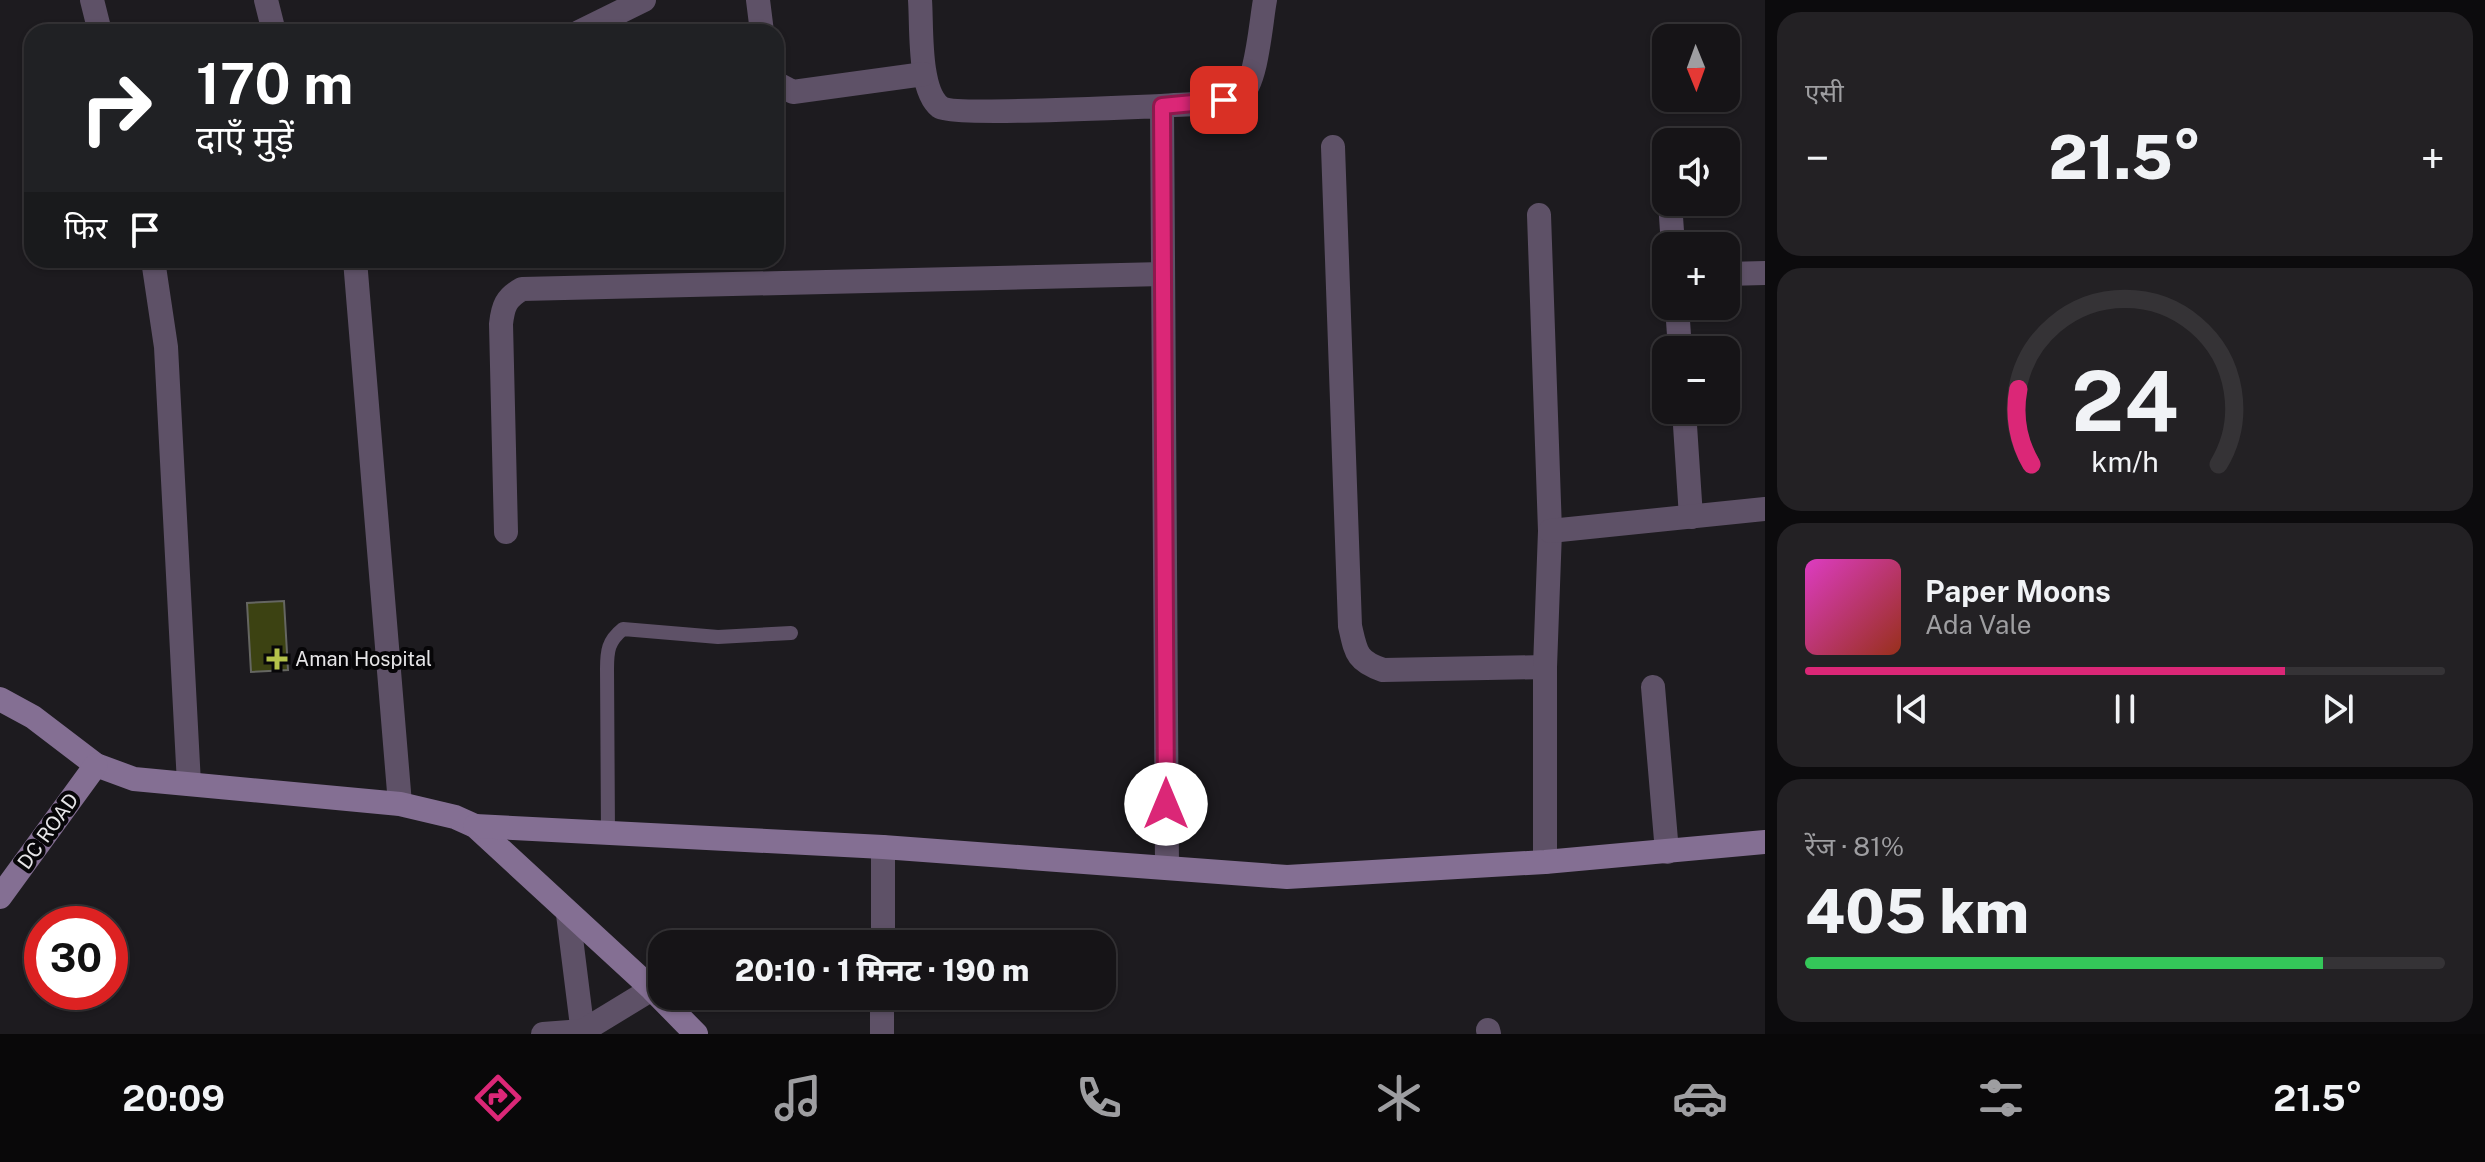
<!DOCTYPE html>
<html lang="hi">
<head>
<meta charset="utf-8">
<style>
  :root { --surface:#161417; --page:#232124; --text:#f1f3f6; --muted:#9e9ea1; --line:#353336; --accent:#db2777 }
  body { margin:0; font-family:"Public Sans","Noto Sans Devanagari",sans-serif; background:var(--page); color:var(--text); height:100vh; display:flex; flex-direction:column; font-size:30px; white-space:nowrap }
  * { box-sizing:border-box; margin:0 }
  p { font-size:26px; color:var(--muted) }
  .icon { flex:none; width:44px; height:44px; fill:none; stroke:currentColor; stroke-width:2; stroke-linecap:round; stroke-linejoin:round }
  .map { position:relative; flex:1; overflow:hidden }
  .sheet { display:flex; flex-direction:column; gap:12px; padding:12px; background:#0c0b0d; width:720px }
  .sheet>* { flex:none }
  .guide { position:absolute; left:24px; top:24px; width:760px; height:244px; border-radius:24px; box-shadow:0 2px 6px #0004,0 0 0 2px var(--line); background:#202124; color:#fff; overflow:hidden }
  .needle { width:52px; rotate:179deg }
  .fabs { position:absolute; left:1652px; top:24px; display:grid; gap:16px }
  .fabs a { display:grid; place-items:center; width:88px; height:88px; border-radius:16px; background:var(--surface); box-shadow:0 2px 6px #0004,0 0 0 2px var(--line); font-size:40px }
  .speed { position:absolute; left:24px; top:906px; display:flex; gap:16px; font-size:40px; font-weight:700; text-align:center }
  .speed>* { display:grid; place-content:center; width:104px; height:104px; border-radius:50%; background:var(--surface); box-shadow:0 2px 6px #0004,0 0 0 2px var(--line); line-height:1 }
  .speed .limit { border:12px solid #d22; background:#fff; color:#111 }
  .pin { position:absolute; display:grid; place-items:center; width:68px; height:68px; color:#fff; margin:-34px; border-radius:16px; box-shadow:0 4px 12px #0006 }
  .me { position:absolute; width:88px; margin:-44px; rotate:0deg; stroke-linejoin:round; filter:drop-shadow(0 0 6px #0008) }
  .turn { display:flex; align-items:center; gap:28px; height:168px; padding:0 40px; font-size:36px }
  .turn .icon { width:104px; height:104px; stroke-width:2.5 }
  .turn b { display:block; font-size:56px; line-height:68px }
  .then { display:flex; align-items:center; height:76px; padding:0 40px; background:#0003; gap:16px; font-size:30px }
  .big { font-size:60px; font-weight:800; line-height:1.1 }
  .sheet .tile { flex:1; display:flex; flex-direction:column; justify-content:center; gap:12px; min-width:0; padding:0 28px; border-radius:24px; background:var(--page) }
  .sheet .dial { align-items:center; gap:0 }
  .dial svg { height:208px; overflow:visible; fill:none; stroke:var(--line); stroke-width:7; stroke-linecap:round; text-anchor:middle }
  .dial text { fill:var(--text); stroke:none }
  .song { display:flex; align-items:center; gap:24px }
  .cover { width:96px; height:96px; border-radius:12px; background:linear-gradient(135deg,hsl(310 70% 55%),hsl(10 70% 35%)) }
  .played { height:8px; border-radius:4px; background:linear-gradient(90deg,var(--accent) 75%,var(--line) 75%) }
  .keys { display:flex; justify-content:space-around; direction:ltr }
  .heat { display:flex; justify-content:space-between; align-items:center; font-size:44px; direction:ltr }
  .charge { height:12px; border-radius:6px; background:linear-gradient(90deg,#34c759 81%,var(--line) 0) }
  .trip { position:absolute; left:648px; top:930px; width:468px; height:80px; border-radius:24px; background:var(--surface); box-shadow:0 2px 6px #0004,0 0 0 2px var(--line); font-weight:800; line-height:80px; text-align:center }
  .menu { display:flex; height:128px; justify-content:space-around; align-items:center; background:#090809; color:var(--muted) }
  .menu .icon { width:56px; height:56px }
  .menu .on { color:var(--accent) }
  .menu b { font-size:36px; color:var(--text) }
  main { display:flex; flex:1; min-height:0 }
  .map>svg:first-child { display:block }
</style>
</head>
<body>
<main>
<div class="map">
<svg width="1765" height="1034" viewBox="0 0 1765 1034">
  <rect width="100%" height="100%" fill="#1d1b1f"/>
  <!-- building -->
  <path fill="#3c4212" stroke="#656661" stroke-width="2" d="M284,601l4,69 -37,2 -4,-69z"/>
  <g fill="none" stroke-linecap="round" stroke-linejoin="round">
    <!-- lane -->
    <path stroke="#5e5167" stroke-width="14" d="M608,833l-1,-164c0,-18 1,-28 16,-40l95,8 73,-4"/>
    <!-- street -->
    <g stroke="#5e5167" stroke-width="24">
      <path d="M92,0l8,32"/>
      <path d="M266,0l8,32"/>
      <path d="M758,0l4,32"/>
      <path d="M920,0c2,26 -2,90 20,107 13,9 193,0 222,-1l5,760"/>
      <path d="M579,32l65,-32"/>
      <path d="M776,83l17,9 131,-18"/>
      <path d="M1162,106c18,-2 65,-1 79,-11 16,-12 20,-75 24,-95"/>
      <path d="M1333,147l17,479c6,26 6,35 33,44l162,-3"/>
      <path d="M1670,202l3,44"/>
      <path d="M1539,215l11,316 -5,136v195"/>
      <path d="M153,260l13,87 23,437"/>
      <path d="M355,260l45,544"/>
      <path d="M1726,274l39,-1"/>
      <path d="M1677,306l3,44"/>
      <path d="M1684,410l7,107"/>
      <path d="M1550,531l215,-22"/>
      <path d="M506,532l-5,-208c2,-18 5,-26 21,-35l641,-15"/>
      <path d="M1653,687l14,165"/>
      <path d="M568,914l15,120"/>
      <path d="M883,944v-97"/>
      <path d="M1488,1030l1,4"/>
      <path d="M543,1034l40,-3 69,-42"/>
      <path d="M882,1034v-38"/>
    </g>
    <!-- secondary -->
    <g stroke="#846f93" stroke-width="24">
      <path d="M0,699l33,18 63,48 38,14 266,25 55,13 20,9 177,163 44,45"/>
      <path d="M475,826l408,21 404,30 258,-15 220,-20"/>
      <path d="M0,897l96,-132"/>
    </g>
  </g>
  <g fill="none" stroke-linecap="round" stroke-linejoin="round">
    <defs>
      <path id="route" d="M1166,804l-4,-698 62,-6"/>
    </defs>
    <!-- route casing -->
    <use href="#route" stroke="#8e194d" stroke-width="20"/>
    <!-- route -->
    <use href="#route" stroke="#db2777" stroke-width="14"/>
  </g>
  <!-- markers -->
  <path fill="#b4c24a" stroke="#070608" stroke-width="3" d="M273 647h8v8h8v8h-8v8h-8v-8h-8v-8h8z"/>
  <g text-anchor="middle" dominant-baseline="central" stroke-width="8" stroke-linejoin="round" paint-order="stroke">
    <!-- poi labels -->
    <g font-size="20" fill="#e6e5e7" stroke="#070608" text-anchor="start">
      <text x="295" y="659">Aman Hospital</text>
    </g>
    <!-- street labels -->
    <g font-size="20" fill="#e6e5e7" stroke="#070608">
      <text transform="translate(48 831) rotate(-54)">DC ROAD</text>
    </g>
  </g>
</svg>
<div class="fabs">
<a><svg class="needle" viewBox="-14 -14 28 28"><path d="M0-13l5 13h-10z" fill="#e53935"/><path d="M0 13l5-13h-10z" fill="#9e9ea1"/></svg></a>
<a><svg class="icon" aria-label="sound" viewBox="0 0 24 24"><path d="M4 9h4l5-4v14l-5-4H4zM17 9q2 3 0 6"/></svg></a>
<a>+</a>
<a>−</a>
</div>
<div class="speed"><div class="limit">30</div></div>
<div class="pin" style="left:1224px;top:100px;background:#d93025"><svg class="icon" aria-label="arrive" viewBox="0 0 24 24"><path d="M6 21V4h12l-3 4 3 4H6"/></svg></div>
<svg class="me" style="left:1166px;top:804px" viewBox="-20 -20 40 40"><circle r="19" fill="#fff"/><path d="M0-13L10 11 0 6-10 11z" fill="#db2777"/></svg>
<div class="trip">20:10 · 1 मिनट · 190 m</div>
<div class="guide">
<div class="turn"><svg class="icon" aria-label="right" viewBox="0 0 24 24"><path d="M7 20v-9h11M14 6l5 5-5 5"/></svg><div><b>170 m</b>दाएँ मुड़ें</div></div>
<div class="then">फिर<svg class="icon" aria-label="arrive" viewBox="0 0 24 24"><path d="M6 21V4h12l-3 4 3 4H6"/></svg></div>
</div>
</div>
<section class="sheet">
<div class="tile"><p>एसी</p>
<div class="heat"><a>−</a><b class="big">21.5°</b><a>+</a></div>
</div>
<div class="tile dial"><svg viewBox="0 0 100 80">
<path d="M14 69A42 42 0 1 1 86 69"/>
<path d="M14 69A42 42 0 0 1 9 40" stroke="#db2777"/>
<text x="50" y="56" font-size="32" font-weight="700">24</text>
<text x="50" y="72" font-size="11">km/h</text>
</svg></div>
<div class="tile">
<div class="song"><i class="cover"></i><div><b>Paper Moons</b><p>Ada Vale</p></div></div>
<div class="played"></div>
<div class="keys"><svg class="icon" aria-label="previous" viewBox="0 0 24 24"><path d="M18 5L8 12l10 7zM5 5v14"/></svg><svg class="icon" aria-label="pause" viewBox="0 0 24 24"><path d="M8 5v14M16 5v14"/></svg><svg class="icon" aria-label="next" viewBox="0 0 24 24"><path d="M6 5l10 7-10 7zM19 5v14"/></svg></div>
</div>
<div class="tile"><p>रेंज · 81%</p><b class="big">405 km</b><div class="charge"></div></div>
</section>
</main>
<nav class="menu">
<b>20:09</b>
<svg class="icon on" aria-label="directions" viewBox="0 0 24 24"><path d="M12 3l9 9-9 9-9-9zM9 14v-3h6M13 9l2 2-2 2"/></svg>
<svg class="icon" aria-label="music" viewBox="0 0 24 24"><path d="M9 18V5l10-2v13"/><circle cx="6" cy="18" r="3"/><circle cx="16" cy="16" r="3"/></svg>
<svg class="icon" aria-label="phone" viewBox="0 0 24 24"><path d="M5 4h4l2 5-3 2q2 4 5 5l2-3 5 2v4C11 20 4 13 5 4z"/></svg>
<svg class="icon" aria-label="climate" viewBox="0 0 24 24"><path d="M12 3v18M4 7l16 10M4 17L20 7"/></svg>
<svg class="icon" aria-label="car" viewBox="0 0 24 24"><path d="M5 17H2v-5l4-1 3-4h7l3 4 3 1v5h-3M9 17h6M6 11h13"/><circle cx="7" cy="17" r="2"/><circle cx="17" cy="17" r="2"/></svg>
<svg class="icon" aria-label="filters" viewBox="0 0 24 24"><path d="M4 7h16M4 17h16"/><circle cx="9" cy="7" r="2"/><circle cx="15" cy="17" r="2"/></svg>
<b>21.5°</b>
</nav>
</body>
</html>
